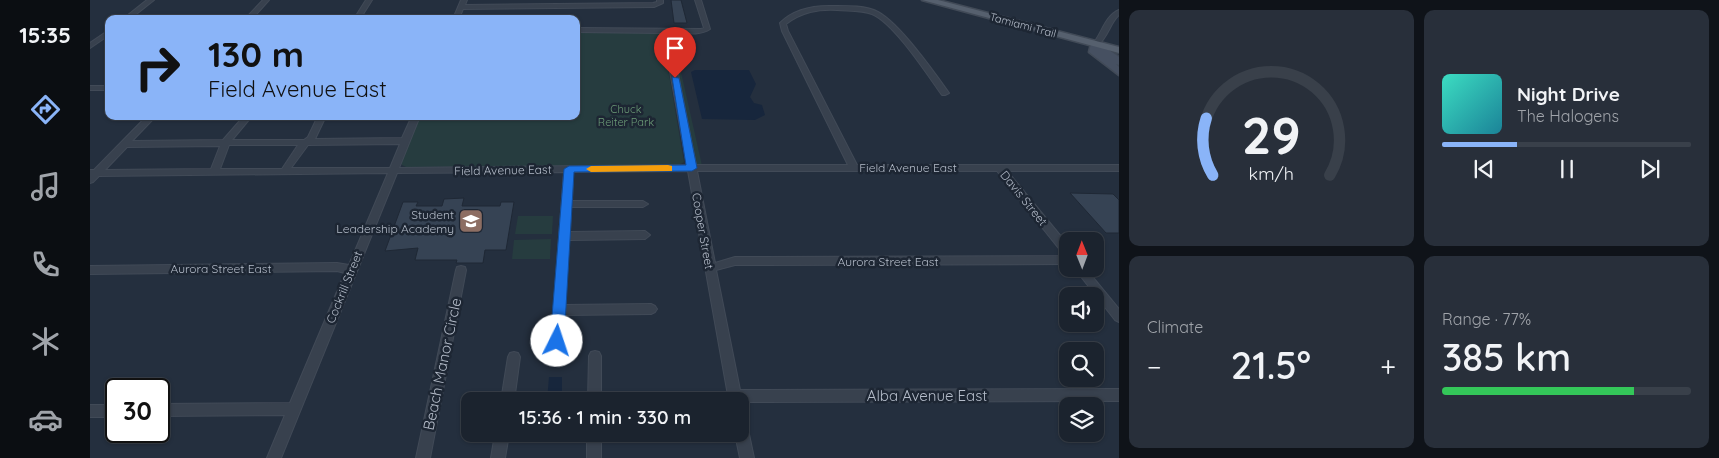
<!DOCTYPE html>
<html lang="en">
<head>
<meta charset="utf-8">
<style>
  :root { --surface:#1b232e; --page:#282f3a; --text:#f1f3f6; --muted:#a0a4aa; --line:#39404a; --accent:#8ab4f8 }
  body { margin:0; font-family:Quicksand,sans-serif; background:var(--page); color:var(--text); height:100vh; display:flex; flex-direction:column; font-size:19px; white-space:nowrap }
  * { box-sizing:border-box; margin:0 }
  p { font-size:16px; color:var(--muted) }
  .icon { flex:none; width:28px; height:28px; fill:none; stroke:currentColor; stroke-width:2; stroke-linecap:round; stroke-linejoin:round }
  .map { position:relative; flex:1; overflow:hidden }
  .details { display:flex; flex-direction:column; gap:10px; padding:10px; background:#0f1319; width:600px }
  .details>* { flex:none }
  .guide { position:absolute; left:15px; top:15px; width:475px; height:105px; border-radius:10px; box-shadow:0 1px 4px #0004,0 0 0 1px var(--line); background:#8ab4f8; color:#111; overflow:hidden }
  .needle { width:32px; rotate:359deg }
  .controls { position:absolute; left:969px; top:232px; display:grid; gap:10px }
  .controls a { display:grid; place-items:center; width:45px; height:45px; border-radius:10px; background:var(--surface); box-shadow:0 1px 4px #0004,0 0 0 1px var(--line); font-size:25px }
  .speed { position:absolute; left:15px; top:378px; display:flex; gap:10px; font-size:25px; font-weight:700; text-align:center }
  .speed>* { display:grid; place-content:center; width:65px; height:65px; border-radius:50%; background:var(--surface); box-shadow:0 1px 4px #0004,0 0 0 1px var(--line); line-height:1 }
  .speed .limit { border:2px solid #111; border-radius:8px; background:#fff; color:#111 }
  .pin { position:absolute; display:grid; place-items:center; width:42px; height:42px; color:#fff; margin:-51px -21px; border-radius:50% 50% 50% 0; rotate:-45deg; box-shadow:0 0 5px #0007 }
  .pin .icon { rotate:45deg }
  .me { position:absolute; width:55px; margin:-28px; rotate:4deg; stroke-linejoin:round; filter:drop-shadow(0 0 4px #0008) }
  .turn { display:flex; align-items:center; gap:18px; height:105px; padding:0 20px; font-size:22px }
  .turn .icon { width:65px; height:65px; stroke-width:2.5 }
  .turn b { display:block; font-size:35px; line-height:42px }
  .big { font-size:38px; font-weight:600; line-height:1.1 }
  .details .tile { flex:1; display:flex; flex-direction:column; justify-content:center; gap:8px; min-width:0; padding:0 18px; border-radius:10px; background:var(--page) }
  .details .dial { align-items:center; gap:0 }
  .dial svg { height:130px; overflow:visible; fill:none; stroke:var(--line); stroke-width:7; stroke-linecap:round; text-anchor:middle }
  .dial text { fill:var(--text); stroke:none }
  .song { display:flex; align-items:center; gap:15px }
  .cover { width:60px; height:60px; border-radius:8px; background:linear-gradient(135deg,hsl(170 70% 55%),hsl(190 70% 35%)) }
  .played { height:5px; border-radius:2px; background:linear-gradient(90deg,var(--accent) 30%,var(--line) 30%) }
  .keys { display:flex; justify-content:space-around; direction:ltr }
  .heat { display:flex; justify-content:space-between; align-items:center; font-size:28px; direction:ltr }
  .charge { height:8px; border-radius:4px; background:linear-gradient(90deg,#34c759 77%,var(--line) 0) }
  .details .tiles { flex:1; display:grid; gap:10px; grid-template-columns:repeat(2,1fr) }
  .trip { position:absolute; left:371px; top:392px; width:288px; height:50px; border-radius:10px; background:var(--surface); box-shadow:0 1px 4px #0004,0 0 0 1px var(--line); font-weight:600; line-height:50px; text-align:center }
  main { display:flex; flex:1; min-height:0 }
  .menu { display:flex; flex-direction:column; width:90px; justify-content:space-around; align-items:center; background:#0b0e12; color:var(--muted) }
  .menu .icon { width:35px; height:35px }
  .menu .active { color:var(--accent) }
  .menu b { font-size:22px; color:var(--text) }
  .map>svg:first-child { display:block }
</style>
</head>
<body>
<main>
<nav class="menu">
<b>15:35</b>
<svg class="icon active" aria-label="directions" viewBox="0 0 24 24"><path d="M12 3l9 9-9 9-9-9zM9 14v-3h6M13 9l2 2-2 2"/></svg>
<svg class="icon" aria-label="music" viewBox="0 0 24 24"><path d="M9 18V5l10-2v13"/><circle cx="6" cy="18" r="3"/><circle cx="16" cy="16" r="3"/></svg>
<svg class="icon" aria-label="phone" viewBox="0 0 24 24"><path d="M5 4h4l2 5-3 2q2 4 5 5l2-3 5 2v4C11 20 4 13 5 4z"/></svg>
<svg class="icon" aria-label="climate" viewBox="0 0 24 24"><path d="M12 3v18M4 7l16 10M4 17L20 7"/></svg>
<svg class="icon" aria-label="car" viewBox="0 0 24 24"><path d="M5 17H2v-5l4-1 3-4h7l3 4 3 1v5h-3M9 17h6M6 11h13"/><circle cx="7" cy="17" r="2"/><circle cx="17" cy="17" r="2"/></svg>
</nav>
<div class="map">
<svg width="1029" height="458" viewBox="0 0 1029 458">
  <rect width="100%" height="100%" fill="#242f3e"/>
  <!-- green -->
  <g fill="#263c3f">
    <path d="M486,31l86,2 22,129 -5,3 -273,2 -4,-2 -1,-6 17,-43h158z"/>
    <path d="M582,32l31,138 -21,-3 6,-3 -23,-130z"/>
    <path d="M428,216h35l-1,18h-37z"/>
    <path d="M461,239l-1,20h-38l2,-19z"/>
  </g>
  <!-- water -->
  <g fill="#17263c">
    <path d="M605,70h54l7,14 -6,13 4,6 8,2 3,10 -10,5 -53,-1 -11,-47z"/>
    <path d="M459,377h13v24h-15z"/>
  </g>
  <!-- building -->
  <g fill="#364354" stroke="#1f2835">
    <path d="M581,0h10l6,23h-13z"/>
    <path d="M980,193l43,1 6,6v33h-13z"/>
    <path d="M374,198l-2,8h38l1,-4h13l-8,48h-21l-2,13h-27l1,-3h-42l3,-12 -33,3 18,-49h15l-2,4h26l2,-7z"/>
  </g>
  <g fill="none" stroke-linecap="round" stroke-linejoin="round">
    <defs>
      <g id="street">
        <path d="M57,0h7l-24,19h-7z"/>
        <path d="M173,0h6l-17,19h-7z"/>
        <path d="M276,0h6l-12,19h-6z"/>
        <path d="M371,0h6l-2,5 188,-2 4,-1v-2h6v3l-9,4 -191,2 -4,10h-6z"/>
        <path d="M605,0h6l9,29c-10,7 -28,4 -40,4l26,132h152l-66,-134 -2,-8c13,-13 31,-17 49,-17 15,0 36,-1 49,6 22,12 56,60 71,81l-4,2h-3c-15,-21 -48,-72 -70,-81 -11,-4 -24,-3 -35,-4 -19,-1 -35,2 -51,14l2,7 69,134h262v6h-112l61,74v19l-333,1 -19,5 24,120 379,-1v12l-378,1 -1,1v-2h-11l-41,-230 -115,1 -1,29h71l5,3 -5,3h-72l-1,25 75,-1 5,4 -5,4 -76,1 -4,65 86,-1 4,2 2,3 -2,3 -4,2 -86,1 -3,41 -2,4 -4,1 -4,-1 -2,-4 14,-184 -167,1 -116,285h-14l18,-43 -126,1v-12l131,-1 55,-130 -8,-2 -247,3v-8l247,-3 12,2 39,-92 -289,3 -6,6 -3,1v-13h4l53,-54h9l-24,25 91,-1 21,-24h8l-20,24h72l4,-3 10,-21h8l-11,23 87,-1 10,-22h8l-21,52 288,-3 -24,-132 -87,-1v-4l125,1 3,-1zM310,144l-10,24h-99l17,-23zM139,145h69l-16,24h-62zM130,146l-9,23 -106,1 22,-23zM607,171h300l68,85 -330,1 -20,6z"/>
        <path d="M1029,10v5c-9,8 -11,22 -21,30h-4l-1,-1c9,-11 12,-28 26,-34z"/>
        <path d="M19,30v5l-19,13v-5z"/>
        <path d="M0,86h15l4,2 -4,2h-15z"/>
        <path d="M371,266l4,1 1,3 -36,188h-14l40,-188 1,-3z"/>
        <path d="M985,269h11l33,40v13l-4,-2z"/>
        <path d="M505,351l4,1 2,4v45h-13l1,-45 2,-4z"/>
        <path d="M424,352l4,1 2,4 -6,44h-13l7,-44 2,-4z"/>
        <rect x="0" y="405" width="26" height="12"/>
        <path d="M650,419l5,1 2,5 7,33h-14l-5,-24h5z"/>
        <path d="M405,434h14l-4,24h-14z"/>
        <rect x="497" y="434" width="14" height="24"/>
      </g>
      <path id="secondary" d="M1006,41l23,16v8l-3,-1 3,3v8l-30,-23 2,-8z"/>
      <path id="primary" d="M832,0h16l181,47v6z"/>
    </defs>
    <!-- street casing -->
    <use href="#street" stroke="#414a57" stroke-width="2"/>
    <!-- secondary casing -->
    <use href="#secondary" stroke="#414a57" stroke-width="3"/>
    <!-- primary casing -->
    <use href="#primary" stroke="#414a57" stroke-width="3"/>
    <!-- street -->
    <use href="#street" fill="#38414e" fill-rule="evenodd"/>
    <!-- secondary -->
    <use href="#secondary" fill="#465061" fill-rule="evenodd"/>
    <!-- primary -->
    <use href="#primary" fill="#56606e" fill-rule="evenodd"/>
  </g>
  <!-- route -->
  <path fill="#1a73e8" stroke="#114b97" d="M582,77l7,1 18,90 -5,3 -118,1 -10,169 -2,4h-10l-2,-4 14,-172 5,-3 117,-1z"/>
  <!-- slow -->
  <path fill="#f59e0b" d="M578,165l4,1v5l-81,1 -5,-3 5,-3z"/>
  <!-- icons -->
  <defs>
    <symbol id="school-square" viewBox="-11 -11 22 22"><rect x="-9" y="-9" width="18" height="18" rx="4" fill="#8d6e63" stroke="#1d2633"/><path d="M0-5L7-2L0 1L-7-2ZM-4 1L0 2.5L4 1V4Q0 6-4 4Z" fill="#fff"/></symbol>
  </defs>
  <g fill-rule="evenodd">
    <use href="#school-square" x="367" y="207" width="28" height="28"/>
  </g>
  <g text-anchor="middle" dominant-baseline="central" stroke-width="5" stroke-linejoin="round" paint-order="stroke">
    <!-- far-street labels -->
    <g font-size="11" fill="#b4bcc9" stroke="#1d2633">
      <text transform="translate(933 25) rotate(15)">Tamiami Trail</text>
    </g>
    <!-- far-park labels -->
    <g font-size="11" fill="#6b9a76" stroke="#1d2633">
      <text x="536" y="109">Chuck<tspan x="536" dy="13">Reiter Park</tspan></text>
    </g>
    <!-- street labels -->
    <g font-size="12" fill="#b4bcc9" stroke="#1d2633">
      <text x="818" y="167">Field Avenue East</text>
      <text transform="translate(413 170) rotate(-1)">Field Avenue East</text>
      <text transform="translate(934 198) rotate(51)">Davis Street</text>
      <text transform="translate(613 231) rotate(80)">Cooper Street</text>
      <text x="798" y="261">Aurora Street East</text>
      <text x="131" y="268">Aurora Street East</text>
      <text transform="translate(254 287) rotate(-68)">Cockrill Street</text>
    </g>
    <!-- poi labels -->
    <g font-size="12" fill="#b4bcc9" stroke="#1d2633" text-anchor="end">
      <text x="364" y="214">Student<tspan x="364" dy="14">Leadership Academy</tspan></text>
    </g>
    <!-- near-street labels -->
    <g font-size="15" fill="#b4bcc9" stroke="#1d2633">
      <text transform="translate(352 364) rotate(-78)">Beach Manor Circle</text>
      <text x="837" y="395">Alba Avenue East</text>
    </g>
  </g>
</svg>
<div class="controls">
<a><svg class="needle" viewBox="-14 -14 28 28"><path d="M0-13l5 13h-10z" fill="#e53935"/><path d="M0 13l5-13h-10z" fill="#a0a4aa"/></svg></a>
<a><svg class="icon" aria-label="sound" viewBox="0 0 24 24"><path d="M4 9h4l5-4v14l-5-4H4zM17 9q2 3 0 6"/></svg></a>
<a><svg class="icon" aria-label="search" viewBox="0 0 24 24"><circle cx="10" cy="10" r="6"/><path d="M15 15l6 6"/></svg></a>
<a><svg class="icon" aria-label="layers" viewBox="0 0 24 24"><path d="M12 4l9 5-9 5-9-5zM3 14l9 5 9-5"/></svg></a>
</div>
<div class="speed"><div class="limit">30</div></div>
<div class="pin" style="left:585px;top:78px;background:#d93025"><svg class="icon" aria-label="arrive" viewBox="0 0 24 24"><path d="M6 21V4h12l-3 4 3 4H6"/></svg></div>
<svg class="me" style="left:467px;top:341px" viewBox="-20 -20 40 40"><circle r="19" fill="#fff"/><path d="M0-13L10 11 0 6-10 11z" fill="#1a73e8"/></svg>
<div class="trip">15:36 · 1 min · 330 m</div>
<div class="guide">
<div class="turn"><svg class="icon" aria-label="right" viewBox="0 0 24 24"><path d="M7 20v-9h11M14 6l5 5-5 5"/></svg><div><b>130 m</b>Field Avenue East</div></div>
</div>
</div>
<section class="details">
<div class="tiles">
<div class="tile dial"><svg viewBox="0 0 100 80">
<path d="M14 69A42 42 0 1 1 86 69"/>
<path d="M14 69A42 42 0 0 1 10 34" stroke="#8ab4f8"/>
<text x="50" y="56" font-size="32" font-weight="700">29</text>
<text x="50" y="72" font-size="11">km/h</text>
</svg></div>
<div class="tile">
<div class="song"><i class="cover"></i><div><b>Night Drive</b><p>The Halogens</p></div></div>
<div class="played"></div>
<div class="keys"><svg class="icon" aria-label="previous" viewBox="0 0 24 24"><path d="M18 5L8 12l10 7zM5 5v14"/></svg><svg class="icon" aria-label="pause" viewBox="0 0 24 24"><path d="M8 5v14M16 5v14"/></svg><svg class="icon" aria-label="next" viewBox="0 0 24 24"><path d="M6 5l10 7-10 7zM19 5v14"/></svg></div>
</div>
<div class="tile"><p>Climate</p>
<div class="heat"><a>−</a><b class="big">21.5°</b><a>+</a></div>
</div>
<div class="tile"><p>Range · 77%</p><b class="big">385 km</b><div class="charge"></div></div>
</div>
</section>
</main>
</body>
</html>
